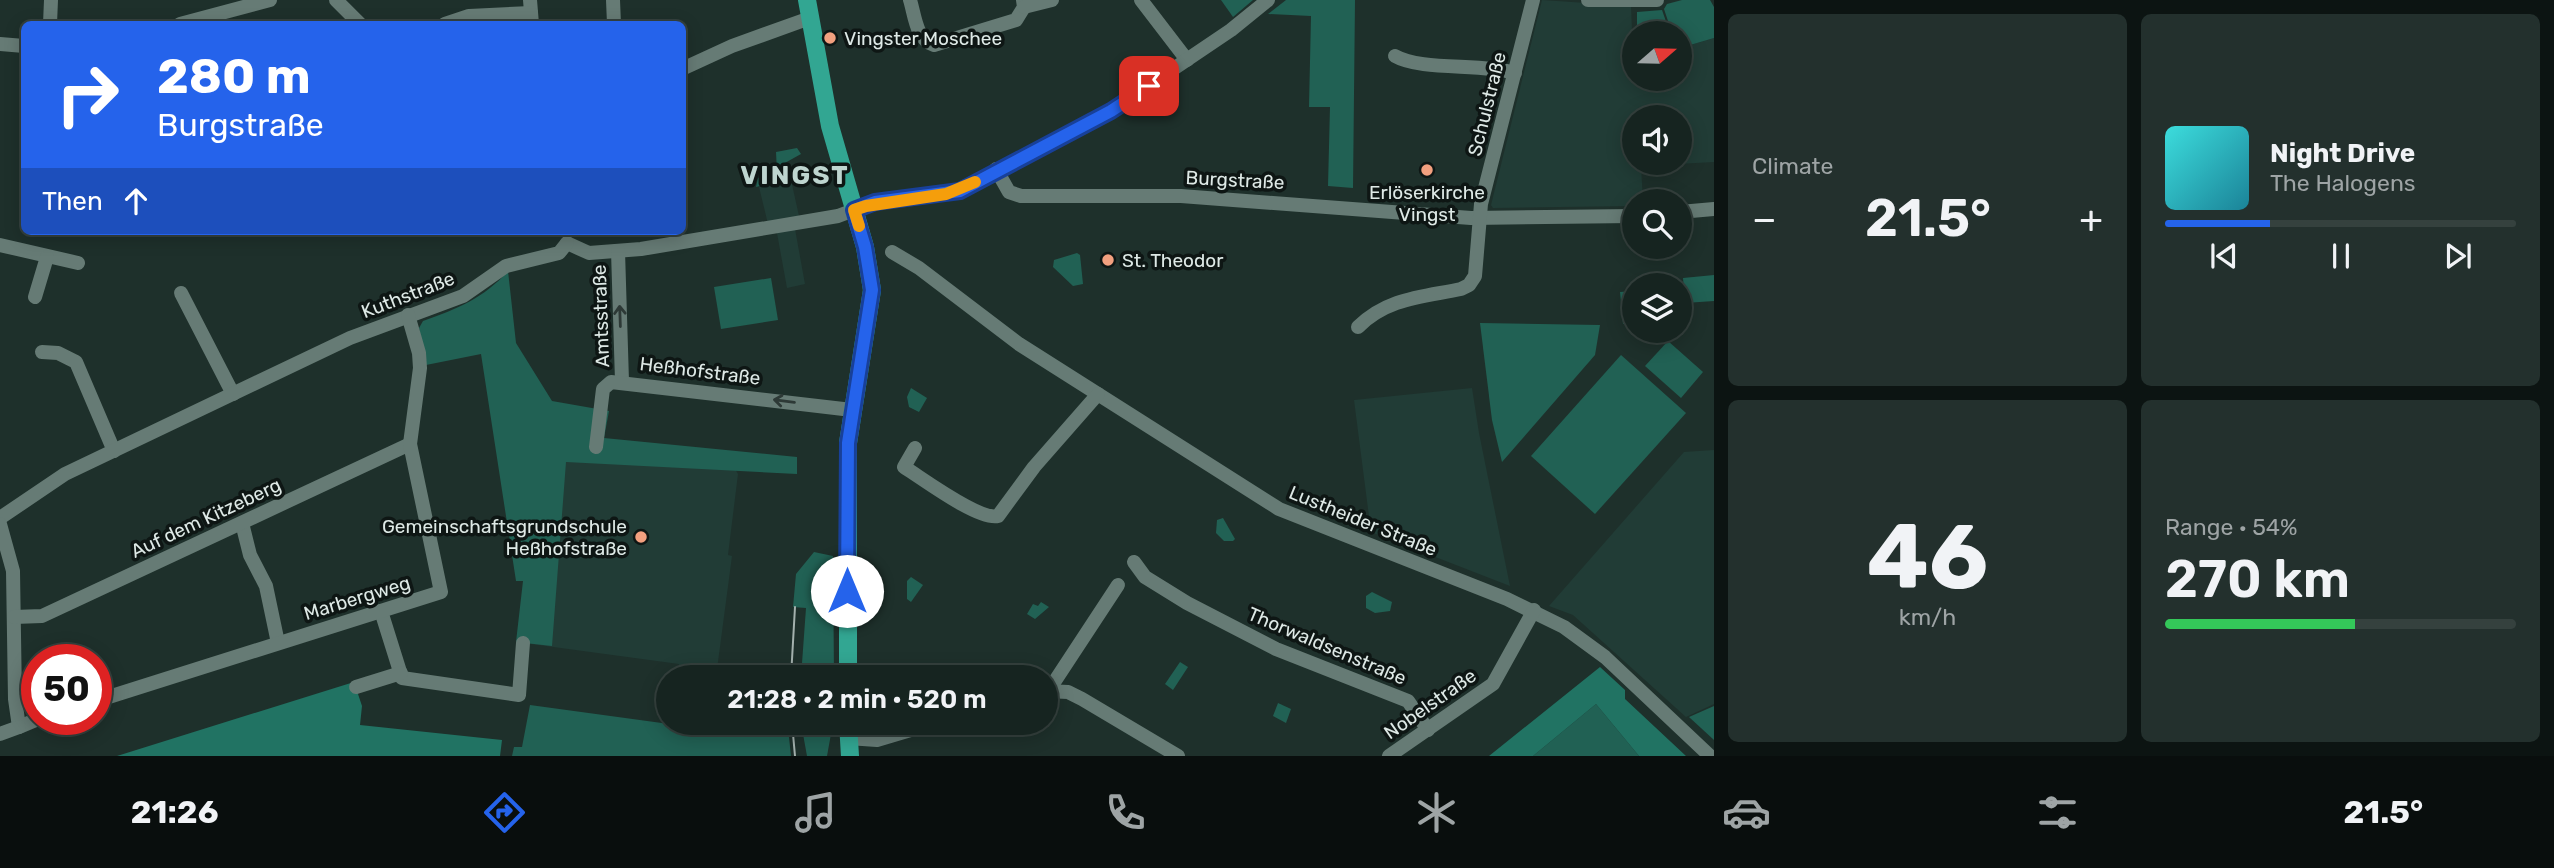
<!DOCTYPE html>
<html lang="en">
<head>
<meta charset="utf-8">
<style>
  :root { --surface:#162420; --page:#23302d; --text:#f1f3f6; --muted:#9ea4a5; --line:#35413e; --accent:#2563eb }
  body { margin:0; font-family:Rubik,sans-serif; background:var(--page); color:var(--text); height:100vh; display:flex; flex-direction:column; font-size:26px; white-space:nowrap }
  * { box-sizing:border-box; margin:0 }
  p { font-size:23px; color:var(--muted) }
  .icon { flex:none; width:38px; height:38px; fill:none; stroke:currentColor; stroke-width:2; stroke-linecap:round; stroke-linejoin:round }
  .map { position:relative; flex:1; overflow:hidden }
  .details { display:flex; flex-direction:column; gap:14px; padding:14px; background:#0c1412; width:840px }
  .details>* { flex:none }
  .top-card { position:absolute; left:21px; top:21px; width:665px; height:214px; border-radius:10px; box-shadow:0 4px 18px #0003,0 0 0 2px var(--line); background:#2563eb; color:#fff; overflow:hidden }
  .needle { width:46px; rotate:70deg }
  .buttons { position:absolute; left:1622px; top:21px; display:grid; gap:14px }
  .buttons a { display:grid; place-items:center; width:70px; height:70px; border-radius:50%; background:var(--surface); box-shadow:0 4px 18px #0003,0 0 0 2px var(--line); font-size:35px }
  .speed { position:absolute; left:21px; top:644px; display:flex; gap:14px; font-size:35px; font-weight:700; text-align:center }
  .speed>* { display:grid; place-content:center; width:91px; height:91px; border-radius:50%; background:var(--surface); box-shadow:0 4px 18px #0003,0 0 0 2px var(--line); line-height:1 }
  .speed .limit { border:10px solid #d22; background:#fff; color:#111 }
  .pin { position:absolute; display:grid; place-items:center; width:60px; height:60px; color:#fff; margin:-30px; border-radius:14px; box-shadow:0 4px 10px #0006 }
  .me { position:absolute; width:77px; margin:-38px; rotate:0deg; stroke-linejoin:round; filter:drop-shadow(0 0 5px #0008) }
  .turn { display:flex; align-items:center; gap:24px; height:147px; padding:0 21px; font-size:32px }
  .turn .icon { width:91px; height:91px; stroke-width:2.5 }
  .turn b { display:block; font-size:49px; line-height:60px }
  .then { display:flex; align-items:center; height:66px; padding:0 21px; background:#0003; gap:14px; font-size:26px }
  .big { font-size:52px; font-weight:600; line-height:1.1 }
  .details .tile { flex:1; display:flex; flex-direction:column; justify-content:center; gap:10px; min-width:0; padding:0 24px; border-radius:10px; background:var(--page) }
  .details .dial { align-items:center; gap:0 }
  .dial b { font-size:91px; line-height:1 }
  .song { display:flex; align-items:center; gap:21px }
  .cover { width:84px; height:84px; border-radius:10px; background:linear-gradient(135deg,hsl(180 70% 55%),hsl(190 70% 35%)) }
  .played { height:7px; border-radius:4px; background:linear-gradient(90deg,var(--accent) 30%,var(--line) 30%) }
  .keys { display:flex; justify-content:space-around; direction:ltr }
  .heat { display:flex; justify-content:space-between; align-items:center; font-size:38px; direction:ltr }
  .charge { height:10px; border-radius:5px; background:linear-gradient(90deg,#34c759 54%,var(--line) 0) }
  .details .tiles { flex:1; display:grid; gap:14px; grid-template-columns:repeat(2,1fr) }
  .trip { position:absolute; left:656px; top:665px; width:402px; height:70px; border-radius:35px; background:var(--surface); box-shadow:0 4px 18px #0003,0 0 0 2px var(--line); font-weight:600; line-height:70px; text-align:center }
  .dock { display:flex; height:112px; justify-content:space-around; align-items:center; background:#090e0d; color:var(--muted) }
  .dock .icon { width:49px; height:49px }
  .dock .on { color:var(--accent) }
  .dock b { font-size:32px; color:var(--text) }
  main { display:flex; flex:1; min-height:0 }
  .map>svg:first-child { display:block }
</style>
</head>
<body>
<main>
<div class="map">
<svg width="1714" height="756" viewBox="0 0 1714 756">
  <rect width="100%" height="100%" fill="#1e302b"/>
  <!-- built -->
  <g fill="#213c36" fill-rule="evenodd">
    <path d="M1542,0l89,6 3,73h46v-31l34,-10v124l-73,4 2,35h-9v5l-141,2 -2,-3zM1634,117h46v46h-46z"/>
    <path d="M776,165h4l4,16 7,-1 8,36 -6,2 12,66 -18,4 -12,-66 -7,2 -9,-37 7,-2 -4,-16z"/>
    <path d="M1472,388l7,45 31,153 -139,-54 -17,-132z"/>
    <path d="M565,433l169,34 4,7 -10,81 4,1 -16,121h-39l2,-13 -155,-21z"/>
    <path d="M1714,450v254l-28,13 -113,-102 -24,-9 135,-154z"/>
  </g>
  <!-- green -->
  <g fill="#216154">
    <path d="M1221,0h32l-20,17z"/>
    <path d="M1286,0h69l-2,188 -25,-2 2,-79h-21l2,-91 -43,-2z"/>
    <path d="M1682,0h28l4,7v31l-34,10v-15h-8l-8,-24 3,-5z"/>
    <path d="M1662,10l8,23h-33v-21z"/>
    <path d="M797,148l4,6 -18,10 7,15 -34,8 2,-9 19,-6 -1,-20z"/>
    <path d="M1077,253l3,2 3,29 -10,2 -20,-19 1,-7z"/>
    <path d="M508,271l8,72 36,58 57,10 -5,27 193,19v17l-231,-12 -14,184 -36,-4 7,-61h-7l-35,-227 -55,11 -7,-37 4,-7c34,-12 61,-23 85,-50z"/>
    <path d="M1714,275v26l-29,2 -2,-25z"/>
    <path d="M771,278l7,42 -57,9 -7,-42z"/>
    <path d="M1634,291v32l-11,1 -3,-32z"/>
    <path d="M1480,323l120,2 -5,30 -93,107 -10,-42z"/>
    <path d="M1668,341l35,31 -22,26 -36,-32z"/>
    <path d="M1621,355l65,58 -91,101 -64,-58z"/>
    <path d="M911,388l16,10 -8,14 -10,-5 -2,-10z"/>
    <path d="M1223,518l12,21 -2,2h-9l-8,-8 1,-13z"/>
    <path d="M814,552l19,4 1,121h-33l5,-69 -13,-1 3,-33z"/>
    <path d="M911,577l12,8 -12,17 -4,-3v-18z"/>
    <path d="M1372,592l20,10 -2,9 -15,2 -9,-5v-12z"/>
    <path d="M1041,602l8,5 -14,12 -8,-5 6,-10 5,2z"/>
    <path d="M1180,662l8,5 -15,23 -8,-6z"/>
    <path d="M1278,703l13,6 -5,14 -13,-7z"/>
    <path d="M1596,704l43,52h-106z"/>
    <path d="M530,705l183,25 2,-7h38l35,5 3,28h-279l2,-9h8z"/>
    <path d="M1714,706v34l-25,-23z"/>
    <path d="M801,723h32l-6,33h-20z"/>
  </g>
  <!-- forest -->
  <g fill="#217363">
    <path d="M1600,667l25,23v9l61,57h-47l-43,-52 -63,52h-44z"/>
    <path d="M354,682l8,24 -2,19 142,15 -2,16h-383z"/>
  </g>
  <g fill="none" stroke-linecap="round" stroke-linejoin="round">
    <!-- minor -->
    <g stroke="#667b75" stroke-width="14">
      <path d="M336,0l24,24"/>
      <path d="M530,0l2,24"/>
      <path d="M613,0l1,24"/>
      <path d="M910,0c5,16 6,40 24,45l82,-25 8,-13 -1,-7"/>
      <path d="M1141,0l46,60"/>
      <path d="M1588,0h69"/>
      <path d="M1024,7l28,-7"/>
      <path d="M50,24l1,-24"/>
      <path d="M180,24l90,-24"/>
      <path d="M445,24l24,-8 62,-3"/>
      <path d="M0,44l24,2"/>
      <path d="M1395,56c26,15 86,7 120,17"/>
      <path d="M682,69l50,-23 78,-28"/>
      <path d="M996,169l13,23 12,4h160l290,22 163,-2"/>
      <path d="M1680,212l34,-3"/>
      <path d="M567,243l22,10 52,-4 197,-33 37,-14 85,-11 151,-80 120,-81 37,-30"/>
      <path d="M0,245l78,18"/>
      <path d="M618,251l4,130"/>
      <path d="M892,252l27,16 100,76 260,165 228,90 57,28 41,30 105,99"/>
      <path d="M181,293l52,101"/>
      <path d="M35,297l12,-40"/>
      <path d="M1358,327c29,-29 64,-30 103,-38l8,-4 6,-9 6,-72 52,-204"/>
      <path d="M42,352l16,1 18,9 38,89"/>
      <path d="M596,447l7,-58 8,-7 241,28"/>
      <path d="M915,448l-11,19c18,11 75,54 94,49l36,-49 64,-73"/>
      <path d="M0,518l65,-44 285,-136 113,-42 43,-30 53,-13 8,-10"/>
      <path d="M242,523l8,32 16,31 12,57"/>
      <path d="M0,524l13,47 2,128 4,28 19,-8"/>
      <path d="M1134,562l11,15 42,26 89,46 132,52 20,29"/>
      <path d="M381,611l21,67 117,17 4,-52"/>
      <path d="M14,617l28,-1 368,-172"/>
      <path d="M356,687l45,-14"/>
      <path d="M1049,690l69,-105"/>
      <path d="M1046,691l22,1 14,7 96,57"/>
      <path d="M96,701l345,-109 -31,-148 10,-76 -1,-15 -11,-38"/>
      <path d="M0,734l19,-7"/>
      <path d="M848,738l29,2 57,-17"/>
      <path d="M1389,756l104,-72 41,-74"/>
    </g>
    <!-- major -->
    <g stroke="#32a692" stroke-width="18">
      <path d="M807,0l23,126 35,121 7,43 -24,153v234"/>
      <path d="M848,723l2,33"/>
    </g>
    <!-- tram -->
    <g stroke="#a4b1ae" stroke-width="2">
      <path d="M791,677l4,-70"/>
      <path d="M792,723l3,33"/>
    </g>
  </g>
  <!-- one-way arrows -->
  <defs><path id="oneway-shaft" d="M-6 0H5M1.5-3L5.5 0L1.5 3" fill="none" stroke-width="1.6" stroke-linecap="round" stroke-linejoin="round" transform="scale(1.75)"/></defs>
  <g stroke="#2d3936">
    <use href="#oneway-shaft" transform="translate(620 316) rotate(-92)"/>
    <use href="#oneway-shaft" transform="translate(784 401) rotate(-173)"/>
  </g>
  <g fill="none" stroke-linecap="round" stroke-linejoin="round">
    <defs>
      <path id="route" d="M847,591l1,-148 24,-153 -7,-43 -11,-37 21,-8 85,-11 151,-80 38,-25"/>
    </defs>
    <!-- route casing -->
    <use href="#route" stroke="#184099" stroke-width="18"/>
    <!-- route -->
    <use href="#route" stroke="#2563eb" stroke-width="12"/>
    <!-- slow -->
    <path stroke="#f59e0b" stroke-width="12" d="M859,226l-5,-16 12,-4 80,-12 29,-12"/>
  </g>
  <!-- markers -->
  <g fill="#f2a07f" stroke="#0e1614" stroke-width="2.5">
    <circle cx="830" cy="38" r="7"/>
    <circle cx="1427" cy="170" r="7"/>
    <circle cx="1108" cy="260" r="7"/>
    <circle cx="641" cy="537" r="7"/>
  </g>
  <g text-anchor="middle" dominant-baseline="central" stroke-width="7" stroke-linejoin="round" paint-order="stroke">
    <!-- poi labels -->
    <g font-size="19" fill="#dee9e6" stroke="#0e1614" text-anchor="start">
      <text x="844" y="38">Vingster Moschee</text>
      <text x="1427" y="192" text-anchor="middle">Erlöserkirche<tspan x="1427" dy="22">Vingst</tspan></text>
      <text x="1122" y="260">St. Theodor</text>
      <text x="627" y="526" text-anchor="end">Gemeinschaftsgrundschule<tspan x="627" dy="22">Heßhofstraße</tspan></text>
    </g>
    <!-- street labels -->
    <g font-size="19" fill="#dee9e6" stroke="#0e1614">
      <text transform="translate(1487 104) rotate(-76)">Schulstraße</text>
      <text transform="translate(1235 180) rotate(3)">Burgstraße</text>
      <text transform="translate(408 295) rotate(-21)">Kuthstraße</text>
      <text transform="translate(601 316) rotate(-92)">Amtsstraße</text>
      <text transform="translate(700 371) rotate(7)">Heßhofstraße</text>
      <text transform="translate(206 518) rotate(-25)">Auf dem Kitzeberg</text>
      <text transform="translate(1363 521) rotate(22)">Lustheider Straße</text>
      <text transform="translate(357 598) rotate(-17)">Marbergweg</text>
      <text transform="translate(1327 646) rotate(23)">Thorwaldsenstraße</text>
      <text transform="translate(1430 704) rotate(-35)">Nobelstraße</text>
    </g>
    <!-- district labels -->
    <g font-size="26" font-weight="bold" letter-spacing="2" fill="#bed5cf" stroke="#0e1614">
      <text x="795" y="175">VINGST</text>
    </g>
  </g>
</svg>
<div class="buttons">
<a><svg class="needle" viewBox="-14 -14 28 28"><path d="M0-13l5 13h-10z" fill="#e53935"/><path d="M0 13l5-13h-10z" fill="#9ea4a5"/></svg></a>
<a><svg class="icon" aria-label="sound" viewBox="0 0 24 24"><path d="M4 9h4l5-4v14l-5-4H4zM17 9q2 3 0 6"/></svg></a>
<a><svg class="icon" aria-label="search" viewBox="0 0 24 24"><circle cx="10" cy="10" r="6"/><path d="M15 15l6 6"/></svg></a>
<a><svg class="icon" aria-label="layers" viewBox="0 0 24 24"><path d="M12 4l9 5-9 5-9-5zM3 14l9 5 9-5"/></svg></a>
</div>
<div class="speed"><div class="limit">50</div></div>
<div class="pin" style="left:1149px;top:86px;background:#d93025"><svg class="icon" aria-label="arrive" viewBox="0 0 24 24"><path d="M6 21V4h12l-3 4 3 4H6"/></svg></div>
<svg class="me" style="left:847px;top:591px" viewBox="-20 -20 40 40"><circle r="19" fill="#fff"/><path d="M0-13L10 11 0 6-10 11z" fill="#2563eb"/></svg>
<div class="trip">21:28 · 2 min · 520 m</div>
<div class="top-card">
<div class="turn"><svg class="icon" aria-label="right" viewBox="0 0 24 24"><path d="M7 20v-9h11M14 6l5 5-5 5"/></svg><div><b>280 m</b>Burgstraße</div></div>
<div class="then">Then<svg class="icon" aria-label="ahead" viewBox="0 0 24 24"><path d="M12 20V5M6 11l6-6 6 6"/></svg></div>
</div>
</div>
<section class="details">
<div class="tiles">
<div class="tile"><p>Climate</p>
<div class="heat"><a>−</a><b class="big">21.5°</b><a>+</a></div>
</div>
<div class="tile">
<div class="song"><i class="cover"></i><div><b>Night Drive</b><p>The Halogens</p></div></div>
<div class="played"></div>
<div class="keys"><svg class="icon" aria-label="previous" viewBox="0 0 24 24"><path d="M18 5L8 12l10 7zM5 5v14"/></svg><svg class="icon" aria-label="pause" viewBox="0 0 24 24"><path d="M8 5v14M16 5v14"/></svg><svg class="icon" aria-label="next" viewBox="0 0 24 24"><path d="M6 5l10 7-10 7zM19 5v14"/></svg></div>
</div>
<div class="tile dial"><b>46</b><p>km/h</p></div>
<div class="tile"><p>Range · 54%</p><b class="big">270 km</b><div class="charge"></div></div>
</div>
</section>
</main>
<nav class="dock">
<b>21:26</b>
<svg class="icon on" aria-label="directions" viewBox="0 0 24 24"><path d="M12 3l9 9-9 9-9-9zM9 14v-3h6M13 9l2 2-2 2"/></svg>
<svg class="icon" aria-label="music" viewBox="0 0 24 24"><path d="M9 18V5l10-2v13"/><circle cx="6" cy="18" r="3"/><circle cx="16" cy="16" r="3"/></svg>
<svg class="icon" aria-label="phone" viewBox="0 0 24 24"><path d="M5 4h4l2 5-3 2q2 4 5 5l2-3 5 2v4C11 20 4 13 5 4z"/></svg>
<svg class="icon" aria-label="climate" viewBox="0 0 24 24"><path d="M12 3v18M4 7l16 10M4 17L20 7"/></svg>
<svg class="icon" aria-label="car" viewBox="0 0 24 24"><path d="M5 17H2v-5l4-1 3-4h7l3 4 3 1v5h-3M9 17h6M6 11h13"/><circle cx="7" cy="17" r="2"/><circle cx="17" cy="17" r="2"/></svg>
<svg class="icon" aria-label="filters" viewBox="0 0 24 24"><path d="M4 7h16M4 17h16"/><circle cx="9" cy="7" r="2"/><circle cx="15" cy="17" r="2"/></svg>
<b>21.5°</b>
</nav>
</body>
</html>
